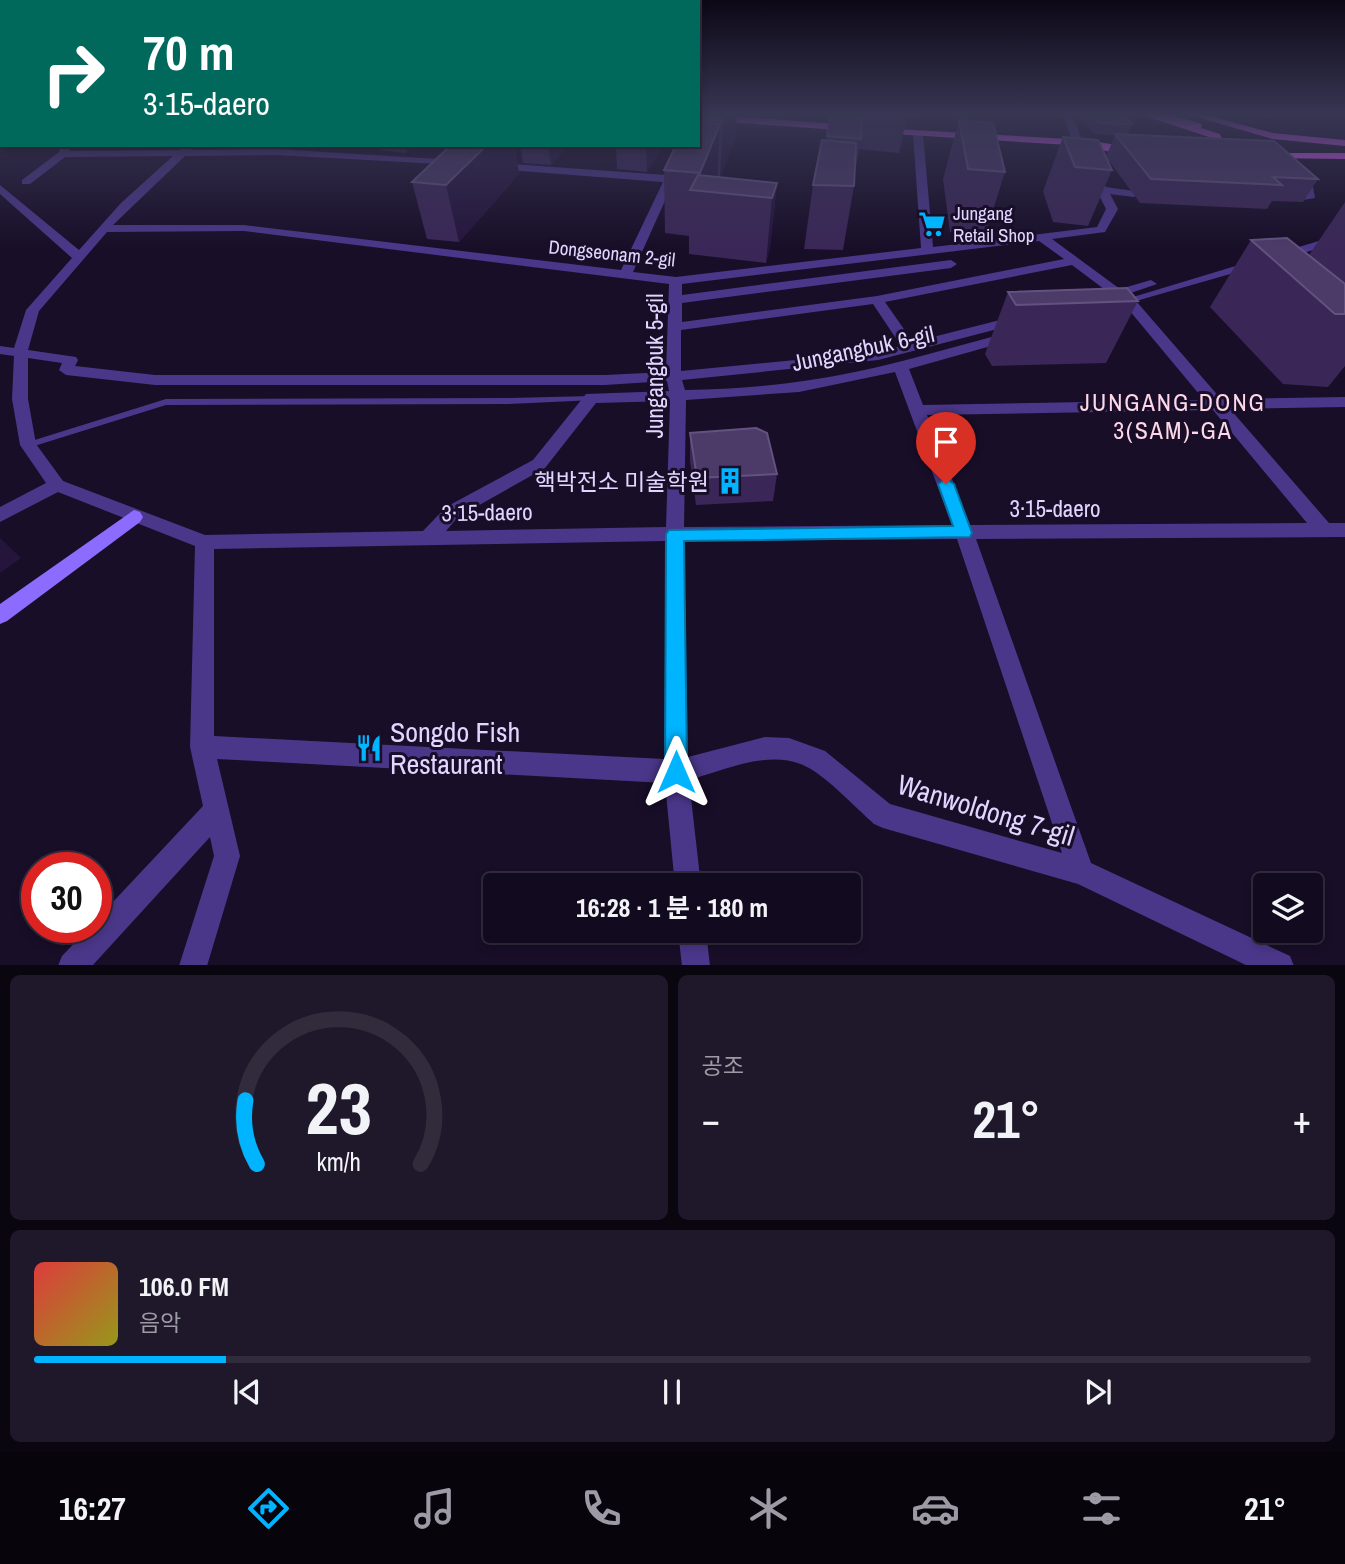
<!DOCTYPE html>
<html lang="ko">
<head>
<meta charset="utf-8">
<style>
  :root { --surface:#120a1e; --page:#1f182b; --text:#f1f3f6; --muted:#9c9aa4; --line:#312b3c; --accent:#01b4ff }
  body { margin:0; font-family:"Archivo Narrow","Noto Sans KR",sans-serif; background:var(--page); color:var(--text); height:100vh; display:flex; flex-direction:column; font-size:26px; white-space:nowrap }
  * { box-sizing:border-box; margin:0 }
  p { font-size:23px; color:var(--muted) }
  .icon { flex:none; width:38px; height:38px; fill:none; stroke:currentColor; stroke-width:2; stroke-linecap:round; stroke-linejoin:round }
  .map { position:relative; height:965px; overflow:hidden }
  .panel { display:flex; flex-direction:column; gap:10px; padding:10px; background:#0a0610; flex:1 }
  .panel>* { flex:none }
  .hud { position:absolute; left:0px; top:0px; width:700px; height:147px; box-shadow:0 4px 10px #0003,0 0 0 2px var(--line); background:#00695c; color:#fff; overflow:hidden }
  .fabs { position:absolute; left:1253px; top:873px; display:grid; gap:14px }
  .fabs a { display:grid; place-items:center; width:70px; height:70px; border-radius:7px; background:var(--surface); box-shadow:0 4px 10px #0003,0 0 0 2px var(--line); font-size:35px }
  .speed { position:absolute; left:21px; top:852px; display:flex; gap:14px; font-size:35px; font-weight:700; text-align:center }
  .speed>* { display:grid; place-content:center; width:91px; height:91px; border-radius:50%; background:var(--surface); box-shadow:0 4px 10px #0003,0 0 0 2px var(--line); line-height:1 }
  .speed .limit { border:10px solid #d22; background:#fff; color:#111 }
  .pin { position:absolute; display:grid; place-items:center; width:60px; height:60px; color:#fff; margin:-72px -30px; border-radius:50% 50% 50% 0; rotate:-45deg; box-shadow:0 0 7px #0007 }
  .pin .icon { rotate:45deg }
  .me { position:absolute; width:77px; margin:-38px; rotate:0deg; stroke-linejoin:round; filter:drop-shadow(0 0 5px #0008) }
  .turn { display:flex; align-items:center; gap:24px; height:147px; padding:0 28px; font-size:32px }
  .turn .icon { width:91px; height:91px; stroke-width:2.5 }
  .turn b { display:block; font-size:49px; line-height:60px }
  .big { font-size:52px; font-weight:700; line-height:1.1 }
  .panel .widget { flex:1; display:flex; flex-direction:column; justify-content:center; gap:10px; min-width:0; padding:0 24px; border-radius:10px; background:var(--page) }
  .panel .dial { align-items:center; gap:0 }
  .dial svg { height:182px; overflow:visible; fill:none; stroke:var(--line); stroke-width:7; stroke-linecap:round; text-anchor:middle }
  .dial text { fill:var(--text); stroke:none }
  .song { display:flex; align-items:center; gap:21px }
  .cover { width:84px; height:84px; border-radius:10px; background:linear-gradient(135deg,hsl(0 70% 55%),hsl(60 70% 35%)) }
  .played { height:7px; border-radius:4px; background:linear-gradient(90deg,var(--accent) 15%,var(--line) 15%) }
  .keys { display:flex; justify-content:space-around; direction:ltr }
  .heat { display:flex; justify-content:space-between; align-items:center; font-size:38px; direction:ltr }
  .panel .tiles { flex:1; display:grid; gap:10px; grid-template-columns:1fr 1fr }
  .widget:last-child { grid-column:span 2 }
  .trip { position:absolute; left:483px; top:873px; width:378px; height:70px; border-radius:7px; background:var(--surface); box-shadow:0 4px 10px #0003,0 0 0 2px var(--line); font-weight:700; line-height:70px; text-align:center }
  .tab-bar { display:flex; height:112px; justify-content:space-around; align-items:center; background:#07040c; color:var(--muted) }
  .tab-bar .icon { width:49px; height:49px }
  .tab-bar .selected { color:var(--accent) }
  .tab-bar b { font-size:32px; color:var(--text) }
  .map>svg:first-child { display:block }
</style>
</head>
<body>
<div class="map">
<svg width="1345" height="966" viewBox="0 0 1345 966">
  <rect width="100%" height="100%" fill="#180e28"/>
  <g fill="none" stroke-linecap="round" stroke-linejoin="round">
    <!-- lane -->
    <path fill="#4a3789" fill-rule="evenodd" d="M592,396l4,2 -1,2 -86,4 -343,1 -135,42 -3,1 -4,-3 1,-2 141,-44 343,-1z"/>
    <!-- street -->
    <g fill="#4a3789" fill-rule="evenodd">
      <path d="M1062,113h10l11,30 23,44 28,4 5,3 -5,3 -24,-3 8,15 -13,23 -53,7 68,50 31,-9 6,4 -29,10 5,3 212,-64v8l-209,60 85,98 124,-2v10l-115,2 99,114h16v14l-369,2 115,324 199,93 4,10h-46l-170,-82 -195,-56 -9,-4c-18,-16 -45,-45 -65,-56 -36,-21 -84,2 -120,12l12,106h-26l-10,-103 -448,-24 23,97 -33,110h-28l35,-110 -4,-19 -118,129h-34l4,-10 27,-28h7v-8l107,-114 -13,-59 5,-201 -137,-54 -58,30v-15l46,-24 -26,-38 -8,-46 2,-43 -14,-2v-8l14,2 12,-38 46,-52 -72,-64v-9l79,65 42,-47 52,-47 -108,1 -35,27h-8v-4l37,-28 3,-7h10l-3,6 111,-1 5,-5h11l-5,5 85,-1 178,11 5,3 -1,2 -182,-10 -91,1 -72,69h131l377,45 42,-88 -167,-13 -5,-3 5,-3 170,12 14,-30h10l-57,127 43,5 245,-29 -8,-114 5,-3 5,3 10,113 164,-20 9,-18 -33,-66zM244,231l425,53 -3,88 -61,3h-450l-80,-9 3,-6 -2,-3 -48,-7 11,-39 68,-79zM1039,241l25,18 -187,37 -195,26v-19l269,-35 6,-4 -6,-4 -269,35v-11zM1072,265l36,27 -7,4 2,3 13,-1 8,6 80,96 -281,5 -14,-36 107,-30v-6l-5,-1c-52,13 -103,29 -156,40 -56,12 -113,17 -170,18l-3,-10 196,-20 143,-37 2,-3 -7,-4 -103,26 -28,-40zM873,304l28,42 -23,6 -197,19v-41zM28,358l34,5 -3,7 7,5 89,10h450l62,-4 2,10 -83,3 -53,66 -87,47 -23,24 -218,4 -142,-54 -27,-37 -8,-45zM895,372l57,153 -268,2 2,-127 113,-8zM670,401l-4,126 -220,4 12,-14 87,-49 51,-65zM1213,410l94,113 -337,2 -43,-110zM957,539l105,314 -172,-49 -65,-53 -36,-13 -24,-1 -77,20 -4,-216zM666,541l-2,218 -450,-23v-187z"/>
      <rect x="0" y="115" width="2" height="6"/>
      <path d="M1294,172l19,15 2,11 -19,3v-4l9,-3 -16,-19z"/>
      <path d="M678,931h28l4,35h-28z"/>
    </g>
    <!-- secondary -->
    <path fill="#8c6cff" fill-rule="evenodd" d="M134,510l6,2 3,5 -3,5 -133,99 -7,3v-20z"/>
    <!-- primary -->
    <g fill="#e25cff" fill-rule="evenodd">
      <path d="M1136,113h28l38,11 -1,4 19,6 3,8 -20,6v-4l10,-4 -1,-2z"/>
      <path d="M1183,113h15l75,20 72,7v6l-72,-7z"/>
      <path d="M698,114l154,11 5,3 -5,3 -154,-11z"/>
      <path d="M880,128l207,12 52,9c-13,8 -39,1 -53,-3l-209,-13 -2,-2z"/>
      <path d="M1263,153h82v6l-78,-1 -5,-3z"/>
    </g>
  </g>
  <!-- wall -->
  <g fill="#3a2757">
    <path d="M698,113h39l-2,24 -14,40 56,6 -7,64 -4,16 -77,-9v-18l-24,-3 -1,-63 34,-25z"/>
    <path d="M830,113h89l-1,4h-11l-8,36 -40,-4 -4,22 -1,15 -11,64 -39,-1 9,-64 13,-45z"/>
    <path d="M1083,113h39l10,11 -5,11 191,44 -15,23 -31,-1 -5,8 -127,-6 -34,-46 9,-22 -21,-1 -13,-15z"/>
    <path d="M959,120l46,52 -20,63 -35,-3 -7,-53z"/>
    <path d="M1063,137l49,33 -24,56 -35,-4 -10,-31z"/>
    <path d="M378,145h37l-9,8 -26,-3z"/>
    <path d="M451,145h63l5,29 -60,68 -32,-3 -15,-57z"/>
    <path d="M520,145h48l-17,20 -28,-2z"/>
    <path d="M616,145h47l-16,27 -30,-3z"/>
    <path d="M1345,202v164l-17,21 -45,-3 -73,-77 41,-67 58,15z"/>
    <path d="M1008,292l130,9 -32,62 -114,3 -7,-12z"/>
    <path d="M690,433l87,41 -4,27 -77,4 -6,-44z"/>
  </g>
  <!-- shaded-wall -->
  <g fill="#25153c">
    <path d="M726,113h11l-2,24 -15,43 3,-59z"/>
    <path d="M720,124l-3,59 -18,8 1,-18z"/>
    <path d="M404,145h11l-9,8z"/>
    <path d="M483,145h31l5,29 -60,68 -13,-57z"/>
    <path d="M548,145h20l-17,20z"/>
    <path d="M646,145h17l-16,27z"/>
    <path d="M777,183l-7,64 -4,16 6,-65z"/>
    <path d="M0,538l21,20 -21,15z"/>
  </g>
  <!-- building -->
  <g fill="#4c3a69" stroke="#635280" stroke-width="2">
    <path d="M698,113h28l-3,8 -25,-2z"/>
    <path d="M830,113h32l-1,26 -34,-3z"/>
    <path d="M1090,113h32l10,11 -33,-1z"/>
    <path d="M959,120l34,3 12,49 -37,-3z"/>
    <path d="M698,122l22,2 -20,49 -36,-3 12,-25h22z"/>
    <path d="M1115,134l159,7 44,38 -45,-2 9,8 -131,-6z"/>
    <path d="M1063,137l35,3 14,30 -37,-3z"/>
    <path d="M822,140l34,3 -2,43 -41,-1z"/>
    <path d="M451,145h36l-41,40 -34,-3z"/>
    <path d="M698,175l79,8 -5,15 -82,-8z"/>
    <path d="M1287,238l58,46v30h-10l-84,-74z"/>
    <path d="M1127,288l11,13 -122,4 -8,-13z"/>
    <path d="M756,428l11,5 10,41 -80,4 -7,-45z"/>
  </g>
  <!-- sky -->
  <linearGradient id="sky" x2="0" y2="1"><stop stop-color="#0d0816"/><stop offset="0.46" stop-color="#373653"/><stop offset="1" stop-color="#373653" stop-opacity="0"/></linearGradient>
  <rect width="1345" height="248" fill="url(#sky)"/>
  <!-- route -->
  <path fill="#01b4ff" stroke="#0175a6" stroke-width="2" d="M946,478l8,6 18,49 -2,4 -286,4 3,231 -3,7 -8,4 -7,-4 -4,-7 1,-238 3,-4 284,-4 -15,-42z"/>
  <!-- icons -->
  <defs>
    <symbol id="supermarket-bare" viewBox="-9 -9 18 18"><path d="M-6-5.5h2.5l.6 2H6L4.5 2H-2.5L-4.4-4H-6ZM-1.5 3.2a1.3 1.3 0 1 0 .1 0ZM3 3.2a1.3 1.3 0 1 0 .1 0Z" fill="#01b4ff" stroke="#180e28" stroke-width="2.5" paint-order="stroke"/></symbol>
    <symbol id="building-bare" viewBox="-9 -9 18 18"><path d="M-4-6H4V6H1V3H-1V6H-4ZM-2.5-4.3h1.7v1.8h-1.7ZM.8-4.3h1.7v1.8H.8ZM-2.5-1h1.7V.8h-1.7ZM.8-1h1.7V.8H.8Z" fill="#01b4ff" stroke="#180e28" stroke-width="2.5" paint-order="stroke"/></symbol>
    <symbol id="restaurant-bare" viewBox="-9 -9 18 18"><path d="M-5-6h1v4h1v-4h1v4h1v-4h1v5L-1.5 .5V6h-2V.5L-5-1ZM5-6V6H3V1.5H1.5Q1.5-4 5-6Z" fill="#01b4ff" stroke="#180e28" stroke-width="2.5" paint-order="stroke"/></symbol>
  </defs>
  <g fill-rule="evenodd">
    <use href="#supermarket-bare" x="913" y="205" width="38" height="38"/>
    <use href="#building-bare" x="711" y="462" width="38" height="38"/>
    <use href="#restaurant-bare" x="350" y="729" width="38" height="38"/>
  </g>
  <g text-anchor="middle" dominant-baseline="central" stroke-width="6" stroke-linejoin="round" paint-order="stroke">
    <!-- far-poi labels -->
    <g font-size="19" fill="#e2d5ff" stroke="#180e28" text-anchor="start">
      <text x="953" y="213">Jungang<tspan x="953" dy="22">Retail Shop</tspan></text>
    </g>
    <!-- far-street labels -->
    <g font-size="19" fill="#e2d5ff" stroke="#180e28">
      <text transform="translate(612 253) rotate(6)">Dongseonam 2-gil</text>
    </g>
    <!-- street labels -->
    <g font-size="23" fill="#e2d5ff" stroke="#180e28">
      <text transform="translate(863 348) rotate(-12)">Jungangbuk 6-gil</text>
      <text transform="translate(654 366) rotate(-90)">Jungangbuk 5-gil</text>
      <text x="1055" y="508">3·15-daero</text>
      <text transform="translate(487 512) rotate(-1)">3·15-daero</text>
    </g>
    <!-- poi labels -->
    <g font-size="23" fill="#e2d5ff" stroke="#180e28" text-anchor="end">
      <text x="709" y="481">핵박전소 미술학원</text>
    </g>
    <!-- neighbourhood labels -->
    <g font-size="24" letter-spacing="2" fill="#ffd7e9" stroke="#180e28">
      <text x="1173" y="402">JUNGANG-DONG<tspan x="1173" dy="28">3(SAM)-GA</tspan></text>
    </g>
    <!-- near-poi labels -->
    <g font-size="28" fill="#e2d5ff" stroke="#180e28" text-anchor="start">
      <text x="390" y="732">Songdo Fish<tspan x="390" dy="32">Restaurant</tspan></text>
    </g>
    <!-- near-street labels -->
    <g font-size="28" fill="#e2d5ff" stroke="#180e28">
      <text transform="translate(986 810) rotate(17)">Wanwoldong 7-gil</text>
    </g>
  </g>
</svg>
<div class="fabs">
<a><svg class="icon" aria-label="layers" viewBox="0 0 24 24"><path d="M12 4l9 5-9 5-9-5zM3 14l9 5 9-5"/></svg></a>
</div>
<div class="speed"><div class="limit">30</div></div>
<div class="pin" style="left:946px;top:484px;background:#d93025"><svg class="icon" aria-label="arrive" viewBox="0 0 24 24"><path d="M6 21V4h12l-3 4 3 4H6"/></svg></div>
<svg class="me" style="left:676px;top:772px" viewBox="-20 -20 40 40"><path d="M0-17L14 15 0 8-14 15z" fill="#01b4ff" stroke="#fff" stroke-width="4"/></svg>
<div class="trip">16:28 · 1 분 · 180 m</div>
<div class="hud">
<div class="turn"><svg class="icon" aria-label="right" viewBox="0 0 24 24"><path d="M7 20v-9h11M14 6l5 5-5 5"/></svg><div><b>70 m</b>3·15-daero</div></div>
</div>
</div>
<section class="panel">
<div class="tiles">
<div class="widget dial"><svg viewBox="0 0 100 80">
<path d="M14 69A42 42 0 1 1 86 69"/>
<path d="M14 69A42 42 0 0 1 9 41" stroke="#01b4ff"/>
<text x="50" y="56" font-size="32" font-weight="700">23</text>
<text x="50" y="72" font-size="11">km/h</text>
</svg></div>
<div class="widget"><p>공조</p>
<div class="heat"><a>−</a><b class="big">21°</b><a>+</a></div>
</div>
<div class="widget">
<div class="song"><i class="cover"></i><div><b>106.0 FM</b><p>음악</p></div></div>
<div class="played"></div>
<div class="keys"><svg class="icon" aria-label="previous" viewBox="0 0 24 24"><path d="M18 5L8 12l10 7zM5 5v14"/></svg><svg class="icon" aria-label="pause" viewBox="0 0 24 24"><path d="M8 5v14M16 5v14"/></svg><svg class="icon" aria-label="next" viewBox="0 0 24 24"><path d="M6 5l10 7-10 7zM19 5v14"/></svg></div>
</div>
</div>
</section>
<nav class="tab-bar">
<b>16:27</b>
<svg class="icon selected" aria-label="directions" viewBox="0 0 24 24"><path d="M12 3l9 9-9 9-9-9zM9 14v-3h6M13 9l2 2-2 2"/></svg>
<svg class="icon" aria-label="music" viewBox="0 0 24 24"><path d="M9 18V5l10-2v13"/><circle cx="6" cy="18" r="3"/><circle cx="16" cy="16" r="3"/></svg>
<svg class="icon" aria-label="phone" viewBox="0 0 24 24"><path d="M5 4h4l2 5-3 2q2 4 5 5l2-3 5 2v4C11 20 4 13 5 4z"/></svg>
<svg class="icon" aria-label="climate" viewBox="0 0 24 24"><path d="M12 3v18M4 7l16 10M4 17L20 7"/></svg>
<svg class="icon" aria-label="car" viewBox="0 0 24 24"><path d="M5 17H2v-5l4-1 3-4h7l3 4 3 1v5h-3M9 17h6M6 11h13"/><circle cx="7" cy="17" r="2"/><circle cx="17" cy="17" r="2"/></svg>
<svg class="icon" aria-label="filters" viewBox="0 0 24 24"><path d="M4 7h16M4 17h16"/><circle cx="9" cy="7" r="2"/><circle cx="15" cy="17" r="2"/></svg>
<b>21°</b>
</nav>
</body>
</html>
